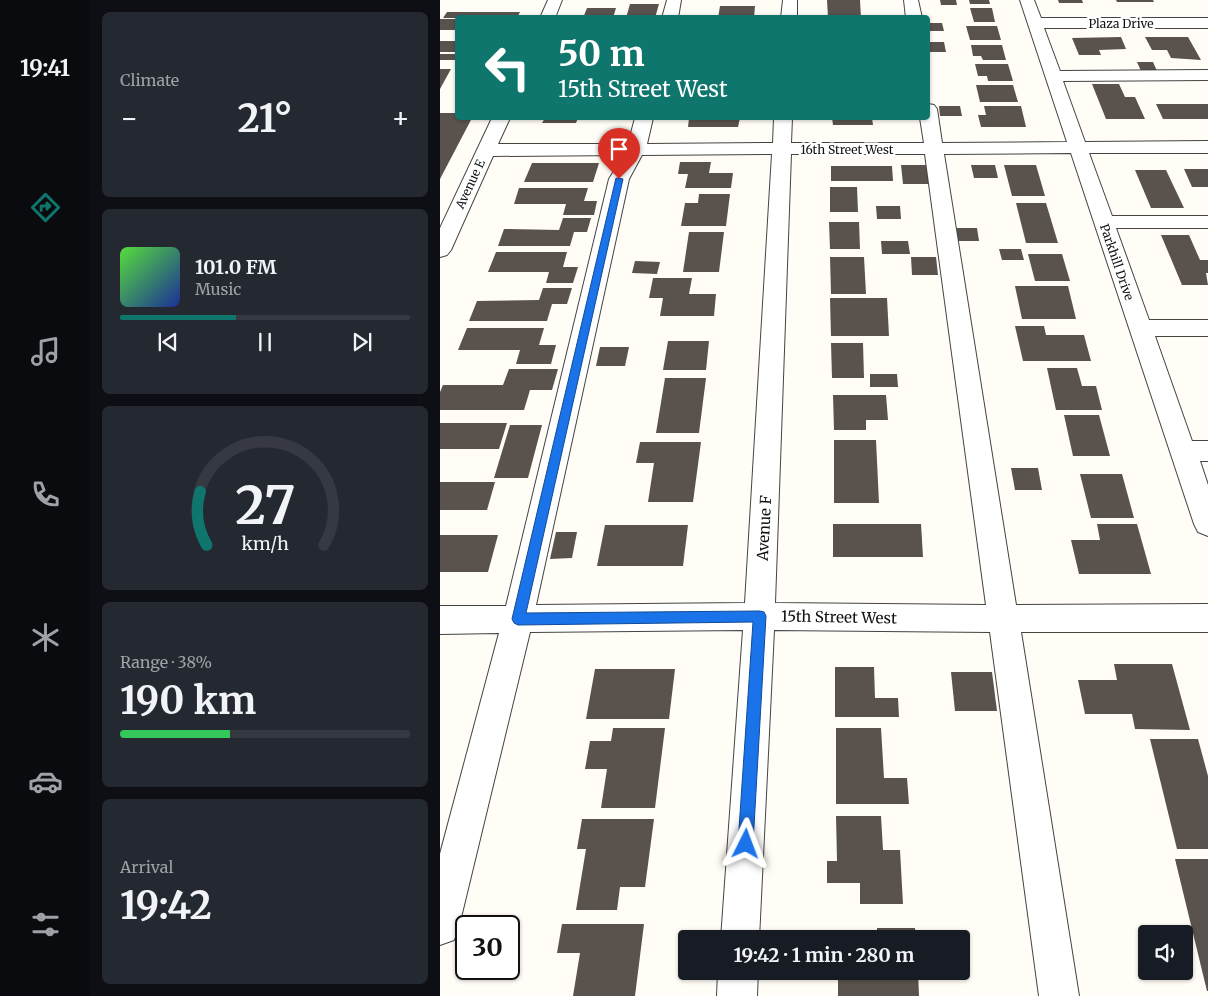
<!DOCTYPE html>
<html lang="en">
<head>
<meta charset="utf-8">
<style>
  :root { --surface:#171b24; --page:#242831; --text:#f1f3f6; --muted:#9ea1a6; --line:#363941; --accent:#0f766e }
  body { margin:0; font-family:Merriweather,serif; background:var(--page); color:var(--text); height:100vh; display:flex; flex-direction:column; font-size:19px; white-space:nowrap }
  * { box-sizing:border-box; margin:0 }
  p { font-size:16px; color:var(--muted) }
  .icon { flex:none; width:28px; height:28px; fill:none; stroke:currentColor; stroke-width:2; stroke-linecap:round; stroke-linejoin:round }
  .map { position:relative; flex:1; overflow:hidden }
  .side { display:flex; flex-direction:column; gap:12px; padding:12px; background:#0d0f14; width:350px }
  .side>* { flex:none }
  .guide { position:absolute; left:15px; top:15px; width:475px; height:105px; border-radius:5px; box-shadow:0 1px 4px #0004; background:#0f766e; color:#fff; overflow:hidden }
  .buttons { position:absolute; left:698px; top:925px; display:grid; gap:10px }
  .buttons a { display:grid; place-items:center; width:55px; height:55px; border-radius:5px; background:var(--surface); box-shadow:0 1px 4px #0004; font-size:25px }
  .speed { position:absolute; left:15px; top:915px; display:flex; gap:10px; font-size:25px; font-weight:700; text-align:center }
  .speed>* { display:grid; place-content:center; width:65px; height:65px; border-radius:50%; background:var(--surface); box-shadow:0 1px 4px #0004; line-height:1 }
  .speed .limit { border:2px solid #111; border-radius:8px; background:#fff; color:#111 }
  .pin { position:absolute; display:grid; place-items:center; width:42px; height:42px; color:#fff; margin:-51px -21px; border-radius:50% 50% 50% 0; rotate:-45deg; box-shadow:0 0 5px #0007 }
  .pin .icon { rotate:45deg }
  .me { position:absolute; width:55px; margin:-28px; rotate:3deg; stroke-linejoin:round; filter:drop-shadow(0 0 4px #0008) }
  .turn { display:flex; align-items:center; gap:18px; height:105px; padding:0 20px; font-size:22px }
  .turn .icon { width:65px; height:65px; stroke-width:2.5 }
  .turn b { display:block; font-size:35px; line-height:42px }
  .big { font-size:38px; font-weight:700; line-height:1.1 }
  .side .tile { flex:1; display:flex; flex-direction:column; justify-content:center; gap:8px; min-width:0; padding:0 18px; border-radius:8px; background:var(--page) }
  .side .dial { align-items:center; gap:0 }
  .dial svg { height:130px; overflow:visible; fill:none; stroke:var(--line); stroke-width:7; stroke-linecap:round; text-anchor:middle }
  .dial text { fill:var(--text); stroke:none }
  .song { display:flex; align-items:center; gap:15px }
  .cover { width:60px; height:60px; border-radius:8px; background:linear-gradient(135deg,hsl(110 70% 55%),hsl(230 70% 35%)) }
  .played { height:5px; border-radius:2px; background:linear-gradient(90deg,var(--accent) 40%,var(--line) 40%) }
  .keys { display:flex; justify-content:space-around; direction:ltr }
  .heat { display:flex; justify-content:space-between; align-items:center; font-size:28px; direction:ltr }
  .charge { height:8px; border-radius:4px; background:linear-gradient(90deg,#34c759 38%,var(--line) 0) }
  .trip { position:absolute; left:238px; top:930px; width:292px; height:50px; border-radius:5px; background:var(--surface); box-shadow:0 1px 4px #0004; font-weight:700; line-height:50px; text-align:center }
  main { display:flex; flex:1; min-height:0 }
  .menu { display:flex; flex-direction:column; width:90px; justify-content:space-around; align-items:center; background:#090b0e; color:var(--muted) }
  .menu .icon { width:35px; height:35px }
  .menu .selected { color:var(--accent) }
  .menu b { font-size:22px; color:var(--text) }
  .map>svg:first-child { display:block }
</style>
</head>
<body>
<main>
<nav class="menu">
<b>19:41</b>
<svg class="icon selected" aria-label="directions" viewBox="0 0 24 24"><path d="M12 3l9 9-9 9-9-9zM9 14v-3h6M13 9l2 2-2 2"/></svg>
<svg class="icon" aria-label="music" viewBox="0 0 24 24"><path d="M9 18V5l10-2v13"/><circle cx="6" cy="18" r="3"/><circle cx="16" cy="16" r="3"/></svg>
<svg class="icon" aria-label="phone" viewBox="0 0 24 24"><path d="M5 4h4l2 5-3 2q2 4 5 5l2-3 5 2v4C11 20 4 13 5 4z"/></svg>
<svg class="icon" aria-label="climate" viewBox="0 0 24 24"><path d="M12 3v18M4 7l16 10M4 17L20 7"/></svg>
<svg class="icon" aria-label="car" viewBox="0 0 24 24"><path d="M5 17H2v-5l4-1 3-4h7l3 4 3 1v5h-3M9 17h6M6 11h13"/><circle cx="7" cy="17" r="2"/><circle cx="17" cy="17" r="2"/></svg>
<svg class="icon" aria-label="filters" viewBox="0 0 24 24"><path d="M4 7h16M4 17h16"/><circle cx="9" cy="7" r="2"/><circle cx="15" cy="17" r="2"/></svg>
</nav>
<section class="side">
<div class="tile"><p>Climate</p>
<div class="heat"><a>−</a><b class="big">21°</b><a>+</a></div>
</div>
<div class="tile">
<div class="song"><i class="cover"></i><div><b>101.0 FM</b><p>Music</p></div></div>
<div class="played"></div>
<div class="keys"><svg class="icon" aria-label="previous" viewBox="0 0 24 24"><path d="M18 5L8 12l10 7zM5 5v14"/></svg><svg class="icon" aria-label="pause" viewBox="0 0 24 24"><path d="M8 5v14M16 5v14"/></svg><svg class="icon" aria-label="next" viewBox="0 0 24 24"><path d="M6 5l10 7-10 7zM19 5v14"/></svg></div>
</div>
<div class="tile dial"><svg viewBox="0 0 100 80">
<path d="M14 69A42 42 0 1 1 86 69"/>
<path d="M14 69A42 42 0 0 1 10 36" stroke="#0f766e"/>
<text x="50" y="56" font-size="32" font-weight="700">27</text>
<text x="50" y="72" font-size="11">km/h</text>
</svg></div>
<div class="tile"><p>Range · 38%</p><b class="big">190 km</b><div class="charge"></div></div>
<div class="tile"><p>Arrival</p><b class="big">19:42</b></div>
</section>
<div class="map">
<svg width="768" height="996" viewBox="0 0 768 996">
  <rect width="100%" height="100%" fill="#fffdf5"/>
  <!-- building -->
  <g fill="#5a524d">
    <path d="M387,0h33l1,18h-33z"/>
    <path d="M500,0h16l1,5h-16z"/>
    <path d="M529,0h20l1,4h-20z"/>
    <path d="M618,0h24l1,3h-24z"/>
    <path d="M676,0h37l1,2h-37z"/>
    <path d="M190,4h29l-4,14h-29z"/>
    <path d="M280,6h35l-1,12h-36z"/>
    <path d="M147,8h29l-3,10h-30z"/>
    <path d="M530,8h22l3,14h-21z"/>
    <path d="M7,12h73l-3,6h-74z"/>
    <rect x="0" y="19" width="18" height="11"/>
    <path d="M488,23h14l2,8h-16z"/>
    <path d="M526,26h31l4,14h-31z"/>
    <path d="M681,37l5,12 -27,1 2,5h-22l-7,-17z"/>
    <path d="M705,37h43l13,23 -30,-2 -4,-8h-15z"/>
    <rect x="0" y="41" width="18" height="11"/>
    <path d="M488,42h16l2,10h-18z"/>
    <path d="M531,45h31l4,15h-23l-2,-4h-8z"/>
    <rect x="0" y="54" width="18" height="6"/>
    <path d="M697,62h16l4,9h-16z"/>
    <path d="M535,64h33l5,17h-25l-1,-5h-9z"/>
    <path d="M0,69h11l-11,20z"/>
    <path d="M652,84h27l6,13h10l10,22h-39z"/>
    <path d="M536,85h37l5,17h-38z"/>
    <path d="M716,104h52v15h-45z"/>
    <path d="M499,106h21l2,10h-22z"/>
    <path d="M544,106h37l5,21h-45l-3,-12h8z"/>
    <path d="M0,113h18v5h14l-32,61z"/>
    <path d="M105,118h33l-2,5h-34z"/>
    <path d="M249,118h51l-2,9h-50z"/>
    <path d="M392,118h40l1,7h-40z"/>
    <path d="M240,162h31l-2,11h24l-2,15h-46l3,-14h-10z"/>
    <path d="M92,163h67l-6,19h-69z"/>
    <path d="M461,165h25l3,19h-26z"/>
    <path d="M531,165h24l3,13h-24z"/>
    <path d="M564,165h32l9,31h-33z"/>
    <path d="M391,166h61l1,15h-62z"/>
    <path d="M744,169h24v18h-16z"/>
    <path d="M695,170h31l18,38h-33z"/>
    <path d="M390,187h27l1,25h-28z"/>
    <path d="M79,188h69l-4,13h13l-3,14h-31l3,-11h-52z"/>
    <path d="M259,194h31l-4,32h-45l4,-23h13z"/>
    <path d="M576,203h30l12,40h-32z"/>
    <path d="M436,206h24l1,13h-24z"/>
    <path d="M123,218h28l-4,14h-13l-4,14h-72l6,-17 55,1z"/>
    <path d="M389,222h30l1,27h-30z"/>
    <path d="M516,228h21l2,13h-21z"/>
    <path d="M249,232h35l-5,40h-36z"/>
    <path d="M721,235h28l11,25h8v13h-2l2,12h-26z"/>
    <path d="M441,241h27l2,13h-28z"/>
    <path d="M559,249h22l3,11h-22z"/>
    <path d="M56,252h71l-4,15h15l-5,16h-27l3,-11h-61z"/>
    <path d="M588,254h34l8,27h-35z"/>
    <path d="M390,257h34l2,37h-35z"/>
    <path d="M471,257h25l2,18h-26z"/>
    <path d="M195,261l25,1 -3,12 -25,-1z"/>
    <path d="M213,278h39l-3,16h27l-2,22h-54l3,-18h-14z"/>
    <path d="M575,286h53l8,33h-54z"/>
    <path d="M103,288h29l-5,16h-15l-5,17h-78l8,-20 62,-1z"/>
    <path d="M390,298h57l2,38h-58z"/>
    <path d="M575,326h29l2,9h38l7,26h-68z"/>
    <path d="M27,328h77l-5,17h17l-5,19h-35l4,-14h-62z"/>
    <path d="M228,341h41l-3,29h-43z"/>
    <path d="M391,343h32l1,35h-32z"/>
    <path d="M160,347h29l-4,19h-29z"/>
    <path d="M607,368h30l5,18h14l6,24h-46z"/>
    <path d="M69,369h49l-6,21h-22l-6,20h-84v-18l3,-7h60z"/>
    <path d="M430,374h27l1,13h-28z"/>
    <path d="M225,378h41l-7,55h-43z"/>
    <path d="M393,395h53l2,25h-22v10h-32z"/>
    <path d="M624,415h35l11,41h-37z"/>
    <path d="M0,423h67l-8,26h-59z"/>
    <path d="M70,425h32l-14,53h-34z"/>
    <path d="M394,440h42l3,63h-45z"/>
    <path d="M200,442h61l-8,60h-45l6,-39h-18z"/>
    <path d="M571,468h27l4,22h-27z"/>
    <path d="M640,474h42l12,44h-43z"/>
    <path d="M0,482h55l-8,28h-47z"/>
    <path d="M393,524h88l2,33h-90z"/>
    <path d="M657,524h40l14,50h-72l-8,-34h29z"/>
    <path d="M165,525h83l-5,41h-86z"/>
    <path d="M116,532h21l-5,26 -22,1z"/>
    <path d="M0,535h58l-10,37h-48z"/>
    <path d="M674,664h58l18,66 -55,-1 -3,-15h-47l-7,-34h39z"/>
    <path d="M395,667h39l1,31h23l1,19h-64z"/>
    <path d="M155,669h80l-6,50h-83z"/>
    <path d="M511,672h41l5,39h-42z"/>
    <path d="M173,728h52l-10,80h-54l6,-39h-22l5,-28h21z"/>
    <path d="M396,728h45l3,50h23l2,26h-73z"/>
    <path d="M710,739h48l10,37v73h-31z"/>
    <path d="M396,816h45l2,34h17l3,54h-43v-21h-33v-22h10z"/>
    <path d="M142,819h72l-9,68h-25l-3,23h-41l10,-61h-9z"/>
    <path d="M735,859h33v132h-1z"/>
    <path d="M122,924h82l-9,72h-62l7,-43h-23z"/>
    <path d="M437,928h38l1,11h-39z"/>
    <path d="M398,971h80l1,25h-81z"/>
  </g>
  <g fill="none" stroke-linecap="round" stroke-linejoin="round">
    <defs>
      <g id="minor">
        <path d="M108,0h14l-7,18h-15z"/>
        <path d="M227,0h14l-3,18h-16z"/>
        <path d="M343,0h14v18h-16z"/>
        <path d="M464,0h14l4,18h-16z"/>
        <path d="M580,0h14l7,18h167v10h-164l16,43 148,-1v10l-145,1 22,61 123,-1v12h-119l23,63h96v12h-92l33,92h59v16h-53l37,105h16v20h-8l8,24v51l-10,-4 -4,-8 -123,-371 -127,1 72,451 192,-1v28h-187l58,364h-40l-49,-364 -216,-2 -15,309h-38l22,-309 -213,2 -71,294 -5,14 -14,5v-91l59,-221 -59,1v-28h66l103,-427 15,-24 -131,1 -42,94 -4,5 -7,2v-29l52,-110h18l-12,26h130l7,-26h18l-6,26 126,-1 1,-25h18l-1,25h133l-4,-25h8v-14l6,1 3,4 5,34 125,-1zM332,154l-27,449 -209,2 93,-426 13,-24zM351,154h134l61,451 -211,-2z"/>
        <path d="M278,971h40l-1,25h-40z"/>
      </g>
    </defs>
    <!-- minor casing -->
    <use href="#minor" stroke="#444" stroke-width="2"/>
    <!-- minor -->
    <use href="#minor" fill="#fff" fill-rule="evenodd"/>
  </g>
  <!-- route -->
  <path fill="#1a73e8" stroke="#114b97" d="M176,178l7,1 -97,434 234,-2 4,1 2,4 -13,228 -2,5 -5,3 -6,-3 -2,-5 15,-222 -235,3 -4,-2 -2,-4z"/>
  <g text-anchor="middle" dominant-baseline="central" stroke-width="5" stroke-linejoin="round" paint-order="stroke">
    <!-- far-street labels -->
    <g font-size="12" fill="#111" stroke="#fff">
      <text x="681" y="23">Plaza Drive</text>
      <text x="407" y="149">16th Street West</text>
      <text transform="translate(30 184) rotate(-65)">Avenue E</text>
      <text transform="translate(677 262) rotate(71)">Parkhill Drive</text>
    </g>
    <!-- street labels -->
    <g font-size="15" fill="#111" stroke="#fff">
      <text transform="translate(324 528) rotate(-87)">Avenue F</text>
      <text transform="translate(399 617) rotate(1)">15th Street West</text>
    </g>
  </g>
</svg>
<div class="buttons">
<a><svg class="icon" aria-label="sound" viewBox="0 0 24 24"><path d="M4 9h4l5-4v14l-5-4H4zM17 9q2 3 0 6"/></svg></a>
</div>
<div class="speed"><div class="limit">30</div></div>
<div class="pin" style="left:179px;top:179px;background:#d93025"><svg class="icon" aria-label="arrive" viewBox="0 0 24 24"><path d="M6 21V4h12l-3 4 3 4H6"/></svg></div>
<svg class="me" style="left:306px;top:844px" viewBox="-20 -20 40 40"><path d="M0-17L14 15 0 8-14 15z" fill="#1a73e8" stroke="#fff" stroke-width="4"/></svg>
<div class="trip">19:42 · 1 min · 280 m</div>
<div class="guide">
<div class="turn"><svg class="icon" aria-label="left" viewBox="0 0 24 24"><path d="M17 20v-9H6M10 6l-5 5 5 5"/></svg><div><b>50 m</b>15th Street West</div></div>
</div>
</div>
</main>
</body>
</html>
